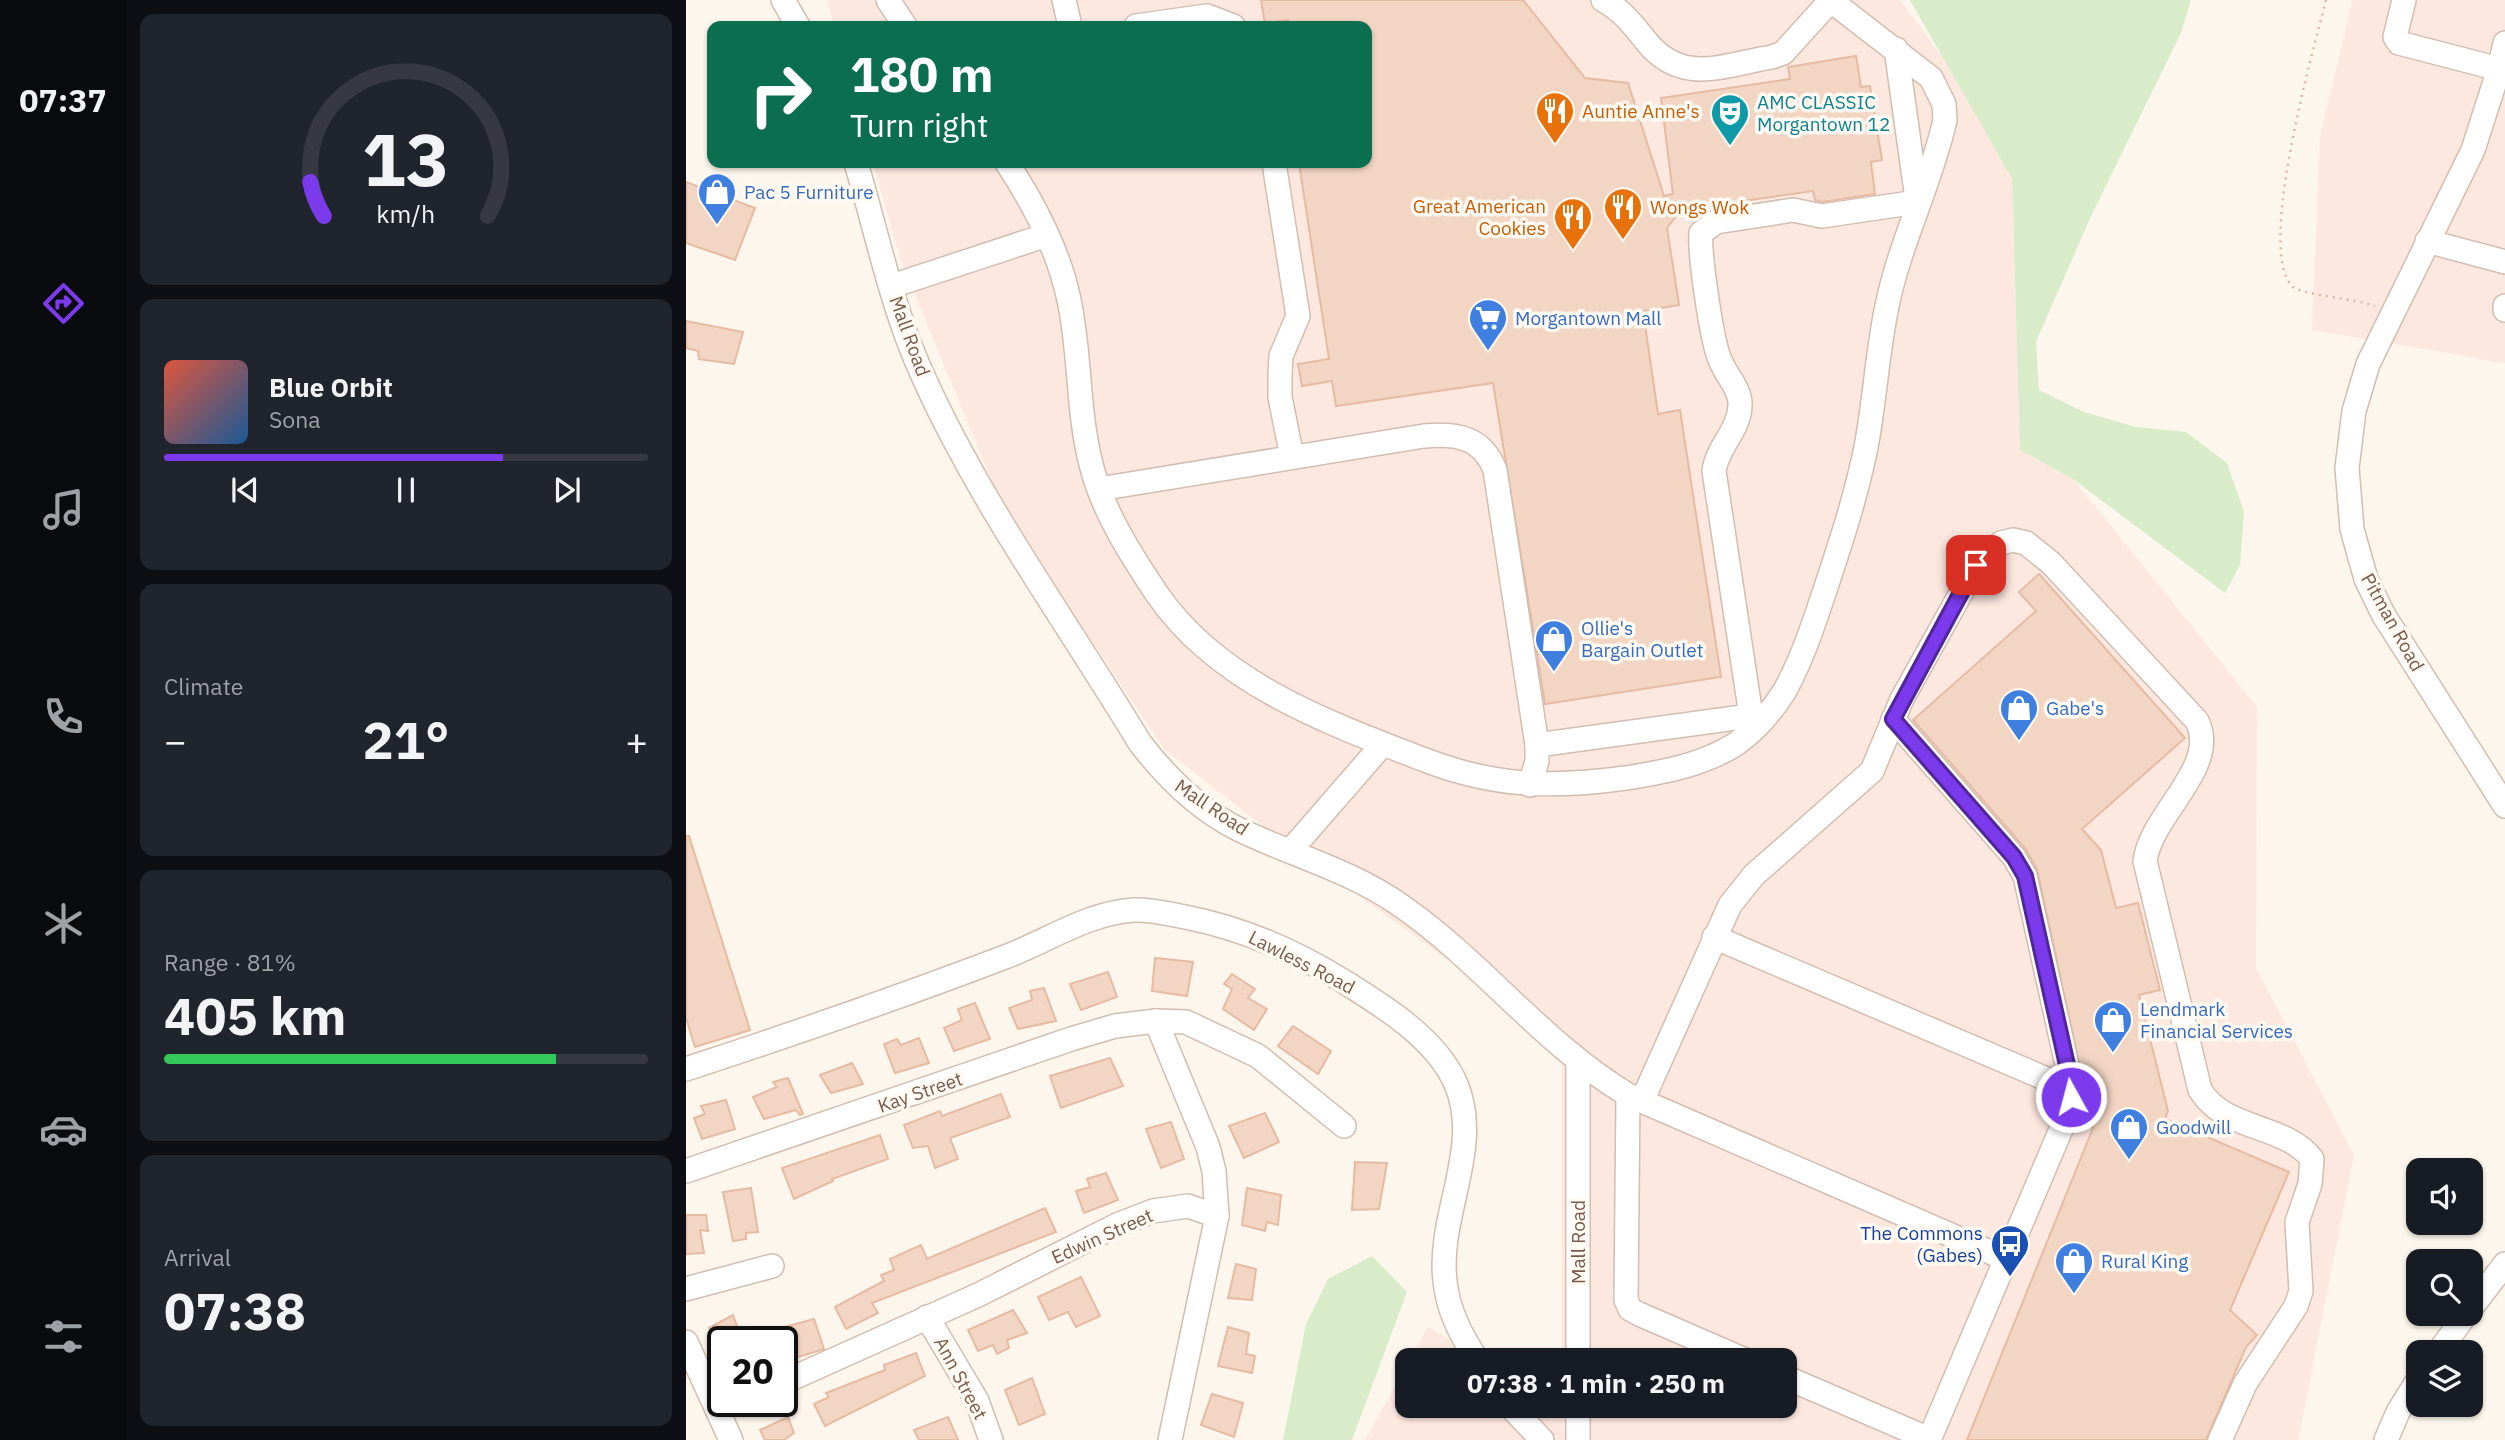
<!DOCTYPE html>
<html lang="en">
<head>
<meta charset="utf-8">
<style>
  :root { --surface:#171b24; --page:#20242c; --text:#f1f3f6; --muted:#9ea1a6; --line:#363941; --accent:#7c3aed }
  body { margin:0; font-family:"IBM Plex Sans",sans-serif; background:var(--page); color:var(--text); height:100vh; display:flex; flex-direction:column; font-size:26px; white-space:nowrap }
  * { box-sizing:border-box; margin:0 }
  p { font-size:23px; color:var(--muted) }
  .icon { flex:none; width:38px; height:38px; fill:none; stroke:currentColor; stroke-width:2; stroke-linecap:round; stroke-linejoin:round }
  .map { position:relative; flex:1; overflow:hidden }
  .side { display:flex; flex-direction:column; gap:14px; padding:14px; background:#0d0f14; width:560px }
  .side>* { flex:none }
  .top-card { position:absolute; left:21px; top:21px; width:665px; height:147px; border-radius:14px; box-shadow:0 2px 5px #0004; background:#0b6e4f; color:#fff; overflow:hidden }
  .buttons { position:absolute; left:1720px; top:1158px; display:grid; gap:14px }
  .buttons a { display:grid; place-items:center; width:77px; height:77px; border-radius:14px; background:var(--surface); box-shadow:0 2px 5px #0004; font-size:35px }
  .speed { position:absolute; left:21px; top:1326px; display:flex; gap:14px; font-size:35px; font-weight:700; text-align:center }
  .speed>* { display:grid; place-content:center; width:91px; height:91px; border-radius:50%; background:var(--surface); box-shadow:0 2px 5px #0004; line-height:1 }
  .speed .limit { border:4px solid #111; border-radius:10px; background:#fff; color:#111 }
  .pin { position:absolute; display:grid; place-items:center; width:60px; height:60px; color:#fff; margin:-30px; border-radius:14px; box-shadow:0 4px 10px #0006 }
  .me { position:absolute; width:77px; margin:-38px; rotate:353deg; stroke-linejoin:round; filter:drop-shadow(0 0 5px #0008) }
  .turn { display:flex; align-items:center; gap:24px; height:147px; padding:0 28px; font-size:32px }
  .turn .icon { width:91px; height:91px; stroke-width:2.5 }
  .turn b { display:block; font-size:49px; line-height:60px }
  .big { font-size:52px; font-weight:700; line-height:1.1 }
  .side .tile { flex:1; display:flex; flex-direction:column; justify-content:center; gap:10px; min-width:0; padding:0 24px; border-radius:14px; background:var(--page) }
  .side .dial { align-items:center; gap:0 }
  .dial svg { height:182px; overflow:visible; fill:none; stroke:var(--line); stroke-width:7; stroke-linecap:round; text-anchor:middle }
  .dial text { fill:var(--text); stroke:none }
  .song { display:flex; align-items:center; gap:21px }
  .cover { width:84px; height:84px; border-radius:10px; background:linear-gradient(135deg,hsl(10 70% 55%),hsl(210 70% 35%)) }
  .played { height:7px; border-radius:4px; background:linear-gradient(90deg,var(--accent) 70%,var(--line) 70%) }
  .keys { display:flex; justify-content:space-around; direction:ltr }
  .heat { display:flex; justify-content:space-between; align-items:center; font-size:38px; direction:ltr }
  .charge { height:10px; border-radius:5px; background:linear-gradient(90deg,#34c759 81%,var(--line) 0) }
  .trip { position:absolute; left:709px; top:1348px; width:402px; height:70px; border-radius:14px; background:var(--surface); box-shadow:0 2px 5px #0004; font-weight:700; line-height:70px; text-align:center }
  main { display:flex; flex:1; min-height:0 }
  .tabs { display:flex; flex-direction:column; width:126px; justify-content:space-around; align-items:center; background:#090b0e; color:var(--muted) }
  .tabs .icon { width:49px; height:49px }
  .tabs .selected { color:var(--accent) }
  .tabs b { font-size:32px; color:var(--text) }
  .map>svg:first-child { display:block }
</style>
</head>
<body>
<main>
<nav class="tabs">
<b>07:37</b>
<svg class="icon selected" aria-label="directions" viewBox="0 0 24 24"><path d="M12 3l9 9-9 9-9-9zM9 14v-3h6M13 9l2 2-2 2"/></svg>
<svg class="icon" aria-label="music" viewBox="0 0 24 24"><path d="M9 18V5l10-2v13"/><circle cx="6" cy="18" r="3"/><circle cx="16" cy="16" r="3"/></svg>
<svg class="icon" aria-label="phone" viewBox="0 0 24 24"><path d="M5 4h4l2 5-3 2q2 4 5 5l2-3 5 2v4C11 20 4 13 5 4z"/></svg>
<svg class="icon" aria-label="climate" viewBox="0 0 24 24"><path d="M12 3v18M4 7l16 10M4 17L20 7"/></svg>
<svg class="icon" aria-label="car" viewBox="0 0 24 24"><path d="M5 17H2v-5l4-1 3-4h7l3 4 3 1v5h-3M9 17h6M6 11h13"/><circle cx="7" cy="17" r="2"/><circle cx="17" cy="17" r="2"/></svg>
<svg class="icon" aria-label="filters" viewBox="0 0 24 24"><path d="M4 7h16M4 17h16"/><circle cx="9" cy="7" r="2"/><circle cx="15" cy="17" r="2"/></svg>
</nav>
<section class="side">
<div class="tile dial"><svg viewBox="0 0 100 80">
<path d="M14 69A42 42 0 1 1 86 69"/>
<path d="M14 69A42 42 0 0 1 8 54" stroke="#7c3aed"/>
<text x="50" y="56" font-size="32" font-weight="700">13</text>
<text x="50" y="72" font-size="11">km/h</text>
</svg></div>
<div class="tile">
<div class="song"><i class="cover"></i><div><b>Blue Orbit</b><p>Sona</p></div></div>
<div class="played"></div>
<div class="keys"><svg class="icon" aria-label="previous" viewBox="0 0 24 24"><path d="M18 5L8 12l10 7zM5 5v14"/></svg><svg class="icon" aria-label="pause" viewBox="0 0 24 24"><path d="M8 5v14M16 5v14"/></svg><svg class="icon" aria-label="next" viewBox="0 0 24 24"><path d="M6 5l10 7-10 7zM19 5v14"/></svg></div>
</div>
<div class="tile"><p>Climate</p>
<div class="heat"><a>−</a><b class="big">21°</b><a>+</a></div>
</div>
<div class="tile"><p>Range · 81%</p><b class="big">405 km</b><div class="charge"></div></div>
<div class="tile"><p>Arrival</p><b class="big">07:38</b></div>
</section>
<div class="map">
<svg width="1819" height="1440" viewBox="0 0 1819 1440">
  <rect width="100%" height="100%" fill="#fdf6ec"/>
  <!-- commercial -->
  <g fill="#fde8e0">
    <path d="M141,0h1073l43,58 69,121 8,271 53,29 184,228 -1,261 98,187 -56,285h-933l42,-75v40h378v-45h-223v-317l-300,-218 -97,-75 -162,-242 -101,-245 -29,-100h494v-137h-533z"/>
    <path d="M1667,0h152v363l-193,-33 8,-193z"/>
    <path d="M742,1327l58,33h-76z"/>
  </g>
  <!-- green -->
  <g fill="#d8ecc9">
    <path d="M1224,0h281l-10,33 -90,183 -55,126 3,48 45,22 52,15 50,5 41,31 17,49 -4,53 -15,28 -152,-114 -53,-29 -8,-271z"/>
    <path d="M686,1256l35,36 -55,148h-69l23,-116 22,-45z"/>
  </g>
  <!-- building -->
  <g fill="#f3d5c3" stroke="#e6bba3" stroke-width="2">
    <path d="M575,0h262l62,78 43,5 36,113 9,-2 -12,-96 129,-19 -2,-12 68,-11 5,31 9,-1 12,74 -11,2 4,32 -53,8 -7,-2 -2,-9 -132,19 -14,18 12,77 -36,6 15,103 22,-4 41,267 -176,27 -52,-321 -157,23 -4,-25 -30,5 -4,-22 31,-5 -30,-196h68v-137h-78l-1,-6 -23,4z"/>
    <path d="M0,182l69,26 -20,52 -49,-17z"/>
    <path d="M0,321l57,11 -9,32 -35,-5 -1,-8 -12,-3z"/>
    <path d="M1353,574l146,164 -103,91 19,21 15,58 22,-5 22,87 -21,5 29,116 -3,8 124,53 -59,138 27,25 -11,12 -40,93h-239l126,-312 -56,-259 -12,-21 -112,-128 123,-109 -17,-19z"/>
    <path d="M0,836h3l61,194 -55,17 -9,-29z"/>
    <path d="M469,958l38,4 -6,34 -35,-5z"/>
    <path d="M422,972l9,25 -36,13 -11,-26z"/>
    <path d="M546,974l23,15 -7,9 19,11 -13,21 -31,-21 9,-20 -8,-5z"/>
    <path d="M358,988l12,33 -38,8 -9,-21 23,-8 -2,-9z"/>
    <path d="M289,1003l15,36 -36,12 -10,-23 18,-8 -4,-11z"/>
    <path d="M607,1026l38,25 -13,23 -40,-28z"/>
    <path d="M233,1038l10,25 -34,10 -11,-29 13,-5 4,6z"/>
    <path d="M424,1058l13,28 -62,22 -11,-32z"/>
    <path d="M166,1063l11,21 -32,9 -11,-18z"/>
    <path d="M102,1078l15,36 -3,1 -4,-5 -32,9 -11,-22 24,-10 -4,-5z"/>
    <path d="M315,1094l9,23 -60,21 8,21 -23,9 -7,-22 -15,2 -9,-23 36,-14 2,5z"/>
    <path d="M40,1100l9,29 -33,10 -8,-21 11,-4 -4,-8z"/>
    <path d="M579,1113l14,29 -35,16 -15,-32z"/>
    <path d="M485,1122l13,37 -23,9 -15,-39z"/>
    <path d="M194,1135l8,24 -56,20 1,2 -39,18 -12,-31z"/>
    <path d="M669,1162l32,1 -8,46 -27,1z"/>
    <path d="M420,1173l12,27 -34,13 -8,-22 14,-4 -3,-8z"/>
    <path d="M65,1188l7,44 -12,1v6l-13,2 -10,-49z"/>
    <path d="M561,1188l34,7 -3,30 -11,-3 -2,9 -23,-6z"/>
    <path d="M359,1208l11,24 -184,71 6,10 -32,16 -11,-22 49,-26 -3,-6 13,-5 -4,-11 31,-14 6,14z"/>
    <path d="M0,1215h20l2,16 -8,-1 4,23 -18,1z"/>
    <path d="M550,1264l20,5 -4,31 -24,-2z"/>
    <path d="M395,1277l19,39 -24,11 -8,-15 -19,8 -11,-23z"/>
    <path d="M327,1310l14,23 -20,7 2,8 -12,6 -4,-9 -15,6 -10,-21z"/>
    <path d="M47,1315l10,27h-27l-7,-14z"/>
    <path d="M128,1319l10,30 -39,12 -3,-19h-3l-5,-12z"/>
    <path d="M542,1327l21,6 -3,21 9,2 -3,17 -34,-7z"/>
    <path d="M230,1353l9,23 -100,50 -11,-22 15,-7 -3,-4 59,-23 -1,-5z"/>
    <path d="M346,1378l13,36 -26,11 -14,-35z"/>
    <path d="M526,1394l31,9 -9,34 -33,-12z"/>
    <path d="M102,1417l6,16 -10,7h-19l-5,-10z"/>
    <path d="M262,1417l10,23h-39l-5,-10z"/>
  </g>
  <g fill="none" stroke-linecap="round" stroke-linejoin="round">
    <defs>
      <g id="minor">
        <path d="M97,0l15,26"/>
        <path d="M202,0l17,26"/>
        <path d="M378,0l6,26"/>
        <path d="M917,0c19,10 30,25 43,41 36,45 77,24 126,16l11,-4 48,-53"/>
        <path d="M1718,0l-9,37 4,6 100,26 -26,81 -105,214 -14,47 -7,57 5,61 14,50 17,35 122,192"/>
        <path d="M450,26l71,-10 26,10"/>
        <path d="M1210,49l21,150"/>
        <path d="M1813,69l6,-26"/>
        <path d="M170,163c21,70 36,146 67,213 58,129 144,246 217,367 27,35 59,67 100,87 54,26 113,41 163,77 81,57 139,136 225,188l378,164"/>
        <path d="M321,163c27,41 52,88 62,137 12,56 8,113 23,168 12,45 39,87 65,126 61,89 171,129 268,166 70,27 127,28 201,18 38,-6 77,-13 110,-34 18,-13 36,-33 48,-52 17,-30 29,-66 40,-99 16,-48 32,-96 42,-146 9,-46 11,-94 21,-141 13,-64 44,-123 58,-186l-1,-16 -13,-26 -101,-78"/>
        <path d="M588,163l24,153 -17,40 -1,18v23l12,60"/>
        <path d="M1741,241l78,21"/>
        <path d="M206,286l155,-51"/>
        <path d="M1819,306v4"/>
        <path d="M413,489l325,-53c33,-3 58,1 71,34l42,275v16l-7,24"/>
        <path d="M1207,719l121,138 11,19 44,198 2,23 -3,16 -139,327"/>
        <path d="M1067,729l-39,-258c3,-24 25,-40 26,-65 1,-17 -13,-29 -19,-44 -9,-17 -22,-109 -20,-129l15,-11 77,-12 29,6 95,-14"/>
        <path d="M851,745l213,-29"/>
        <path d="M604,851l93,-107"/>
        <path d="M1028,937l356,152"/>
        <path d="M470,1021l52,126 6,24 3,45 -47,224"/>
        <path d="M892,1063v297"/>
        <path d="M0,1069c107,-35 214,-72 319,-112 43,-16 82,-44 129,-47 16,-1 34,4 51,7 57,11 108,33 158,64 40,25 93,57 113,103 27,64 -19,131 -11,197 3,30 16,54 32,79"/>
        <path d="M942,1095l-2,205 4,9 9,5 106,46"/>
        <path d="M956,1101l88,-196 24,-30 118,-104 30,-72 74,-133 25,-23 12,-3 13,3 25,20 146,158c23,46 -46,93 -52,140l55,229c26,42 84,33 112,69l-2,25 -13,38 4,69 -5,15 -51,78 -25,56"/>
        <path d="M0,1171l385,-132 44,-13 41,-5 30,1 72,34 86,70"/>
        <path d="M0,1289l86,-23"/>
        <path d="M1785,1308l34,-44"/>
        <path d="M241,1317l50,84 14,39"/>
        <path d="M0,1342l45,98"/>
        <path d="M1752,1353l28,-39"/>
        <path d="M1099,1377l144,62"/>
        <path d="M96,1383l196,-88 139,-70 36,-14 35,-5 29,10"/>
        <path d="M823,1405l33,35"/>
        <path d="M892,1405v35"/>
        <path d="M1700,1440l12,-28 20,-32"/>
      </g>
    </defs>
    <!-- minor casing -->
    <use href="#minor" stroke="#d1beb0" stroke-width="26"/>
    <!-- path -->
    <path stroke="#d9b8a5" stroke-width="2.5" stroke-dasharray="2 5" stroke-linecap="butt" d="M1640,0c-12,48 -71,253 -33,287 9,8 64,12 82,19"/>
    <!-- minor -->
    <use href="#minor" stroke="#fff" stroke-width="23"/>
  </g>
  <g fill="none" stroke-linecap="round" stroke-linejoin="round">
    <defs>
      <path id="route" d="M1290,565l-83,154 121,138 11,19 44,198 2,23"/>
    </defs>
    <!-- route casing -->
    <use href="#route" stroke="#51269a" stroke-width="18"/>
    <!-- route -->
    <use href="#route" stroke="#7c3aed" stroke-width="12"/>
  </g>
  <!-- icons -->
  <defs>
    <symbol id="restaurant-pin" viewBox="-11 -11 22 30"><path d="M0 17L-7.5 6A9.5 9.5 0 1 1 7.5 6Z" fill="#e8710a" stroke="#fffaf3"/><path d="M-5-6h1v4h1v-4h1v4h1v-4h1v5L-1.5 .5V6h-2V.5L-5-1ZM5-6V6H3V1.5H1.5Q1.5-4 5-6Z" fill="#fff"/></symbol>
    <symbol id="theatre-pin" viewBox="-11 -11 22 30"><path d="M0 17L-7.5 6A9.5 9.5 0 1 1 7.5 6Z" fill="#0f9aa8" stroke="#fffaf3"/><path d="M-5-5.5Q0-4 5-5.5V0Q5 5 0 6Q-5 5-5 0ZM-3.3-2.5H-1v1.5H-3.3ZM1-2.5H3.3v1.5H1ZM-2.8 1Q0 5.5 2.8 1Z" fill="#fff"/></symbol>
    <symbol id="shop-pin" viewBox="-11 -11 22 30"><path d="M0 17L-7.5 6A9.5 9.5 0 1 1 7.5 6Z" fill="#3f7fe0" stroke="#fffaf3"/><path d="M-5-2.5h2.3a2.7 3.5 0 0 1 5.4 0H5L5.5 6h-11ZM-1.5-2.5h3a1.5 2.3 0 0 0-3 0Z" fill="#fff"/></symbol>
    <symbol id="supermarket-pin" viewBox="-11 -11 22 30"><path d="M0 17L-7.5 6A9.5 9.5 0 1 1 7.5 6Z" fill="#3f7fe0" stroke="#fffaf3"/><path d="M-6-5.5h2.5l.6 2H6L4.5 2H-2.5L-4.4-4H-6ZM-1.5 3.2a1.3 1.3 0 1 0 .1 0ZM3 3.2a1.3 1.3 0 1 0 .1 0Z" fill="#fff"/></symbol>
    <symbol id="bus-pin" viewBox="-11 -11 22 30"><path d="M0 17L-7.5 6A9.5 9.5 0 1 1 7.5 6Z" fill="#1a4fb4" stroke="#fffaf3"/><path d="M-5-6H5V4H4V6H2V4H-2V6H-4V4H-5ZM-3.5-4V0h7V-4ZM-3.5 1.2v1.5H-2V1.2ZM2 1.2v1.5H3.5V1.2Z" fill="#fff"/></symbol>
  </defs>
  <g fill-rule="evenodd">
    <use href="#restaurant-pin" x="847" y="89" width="44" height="60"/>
    <use href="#theatre-pin" x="1022" y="91" width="44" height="60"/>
    <use href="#shop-pin" x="9" y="170" width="44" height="60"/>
    <use href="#restaurant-pin" x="915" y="185" width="44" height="60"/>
    <use href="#restaurant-pin" x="865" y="195" width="44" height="60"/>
    <use href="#supermarket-pin" x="780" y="296" width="44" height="60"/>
    <use href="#shop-pin" x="846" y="617" width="44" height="60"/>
    <use href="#shop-pin" x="1311" y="686" width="44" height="60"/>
    <use href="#shop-pin" x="1405" y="998" width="44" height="60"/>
    <use href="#shop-pin" x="1421" y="1105" width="44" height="60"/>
    <use href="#bus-pin" x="1302" y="1222" width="44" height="60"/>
    <use href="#shop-pin" x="1366" y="1239" width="44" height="60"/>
  </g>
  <g text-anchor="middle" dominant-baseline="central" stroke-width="7" stroke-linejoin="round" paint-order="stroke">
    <!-- culture labels -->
    <g font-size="19" fill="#0d838f" stroke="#fffaf3" text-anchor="start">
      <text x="1071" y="102">AMC CLASSIC<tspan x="1071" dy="22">Morgantown 12</tspan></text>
    </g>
    <!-- food labels -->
    <g font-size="19" fill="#c56008" stroke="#fffaf3" text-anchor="start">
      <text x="896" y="111">Auntie Anne's</text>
      <text x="860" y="206" text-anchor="end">Great American<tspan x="860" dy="22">Cookies</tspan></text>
      <text x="964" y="207">Wongs Wok</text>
    </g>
    <!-- shop labels -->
    <g font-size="19" fill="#366cbe" stroke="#fffaf3" text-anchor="start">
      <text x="58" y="192">Pac 5 Furniture</text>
      <text x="829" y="318">Morgantown Mall</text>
      <text x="895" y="628">Ollie's<tspan x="895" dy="22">Bargain Outlet</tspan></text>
      <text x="1360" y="708">Gabe's</text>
      <text x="1454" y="1009">Lendmark<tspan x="1454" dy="22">Financial Services</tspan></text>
      <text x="1470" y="1127">Goodwill</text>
      <text x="1415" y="1261">Rural King</text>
    </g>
    <!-- street labels -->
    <g font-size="19" fill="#7a5c4d" stroke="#fffaf3">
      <text transform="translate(224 336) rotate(70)">Mall Road</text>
      <text transform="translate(1707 622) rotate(61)">Pitman Road</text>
      <text transform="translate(526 807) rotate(34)">Mall Road</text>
      <text transform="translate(616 962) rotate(27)">Lawless Road</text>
      <text transform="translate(234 1092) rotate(-19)">Kay Street</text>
      <text transform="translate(416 1236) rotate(-24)">Edwin Street</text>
      <text transform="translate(892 1242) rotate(-90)">Mall Road</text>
      <text transform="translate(275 1378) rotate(62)">Ann Street</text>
    </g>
    <!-- transit labels -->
    <g font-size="19" fill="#164399" stroke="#fffaf3" text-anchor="end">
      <text x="1297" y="1233">The Commons<tspan x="1297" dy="22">(Gabes)</tspan></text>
    </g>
  </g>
</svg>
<div class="buttons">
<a><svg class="icon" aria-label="sound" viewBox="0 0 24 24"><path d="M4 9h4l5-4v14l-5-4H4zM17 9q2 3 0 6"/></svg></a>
<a><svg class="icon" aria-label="search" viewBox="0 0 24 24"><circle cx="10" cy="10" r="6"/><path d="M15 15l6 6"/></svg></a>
<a><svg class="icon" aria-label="layers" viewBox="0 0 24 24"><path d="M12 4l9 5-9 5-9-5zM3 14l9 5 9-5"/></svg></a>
</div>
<div class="speed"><div class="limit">20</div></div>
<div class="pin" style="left:1290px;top:565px;background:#d93025"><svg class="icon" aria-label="arrive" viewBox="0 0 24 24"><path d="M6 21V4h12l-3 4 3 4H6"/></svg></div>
<svg class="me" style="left:1385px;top:1097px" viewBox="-20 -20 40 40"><circle r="17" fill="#7c3aed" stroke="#fff" stroke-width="3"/><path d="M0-11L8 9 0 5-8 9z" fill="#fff"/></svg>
<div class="trip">07:38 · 1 min · 250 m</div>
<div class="top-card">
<div class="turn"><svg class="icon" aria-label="right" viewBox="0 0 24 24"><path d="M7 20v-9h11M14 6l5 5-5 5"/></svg><div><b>180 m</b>Turn right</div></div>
</div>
</div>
</main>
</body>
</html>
